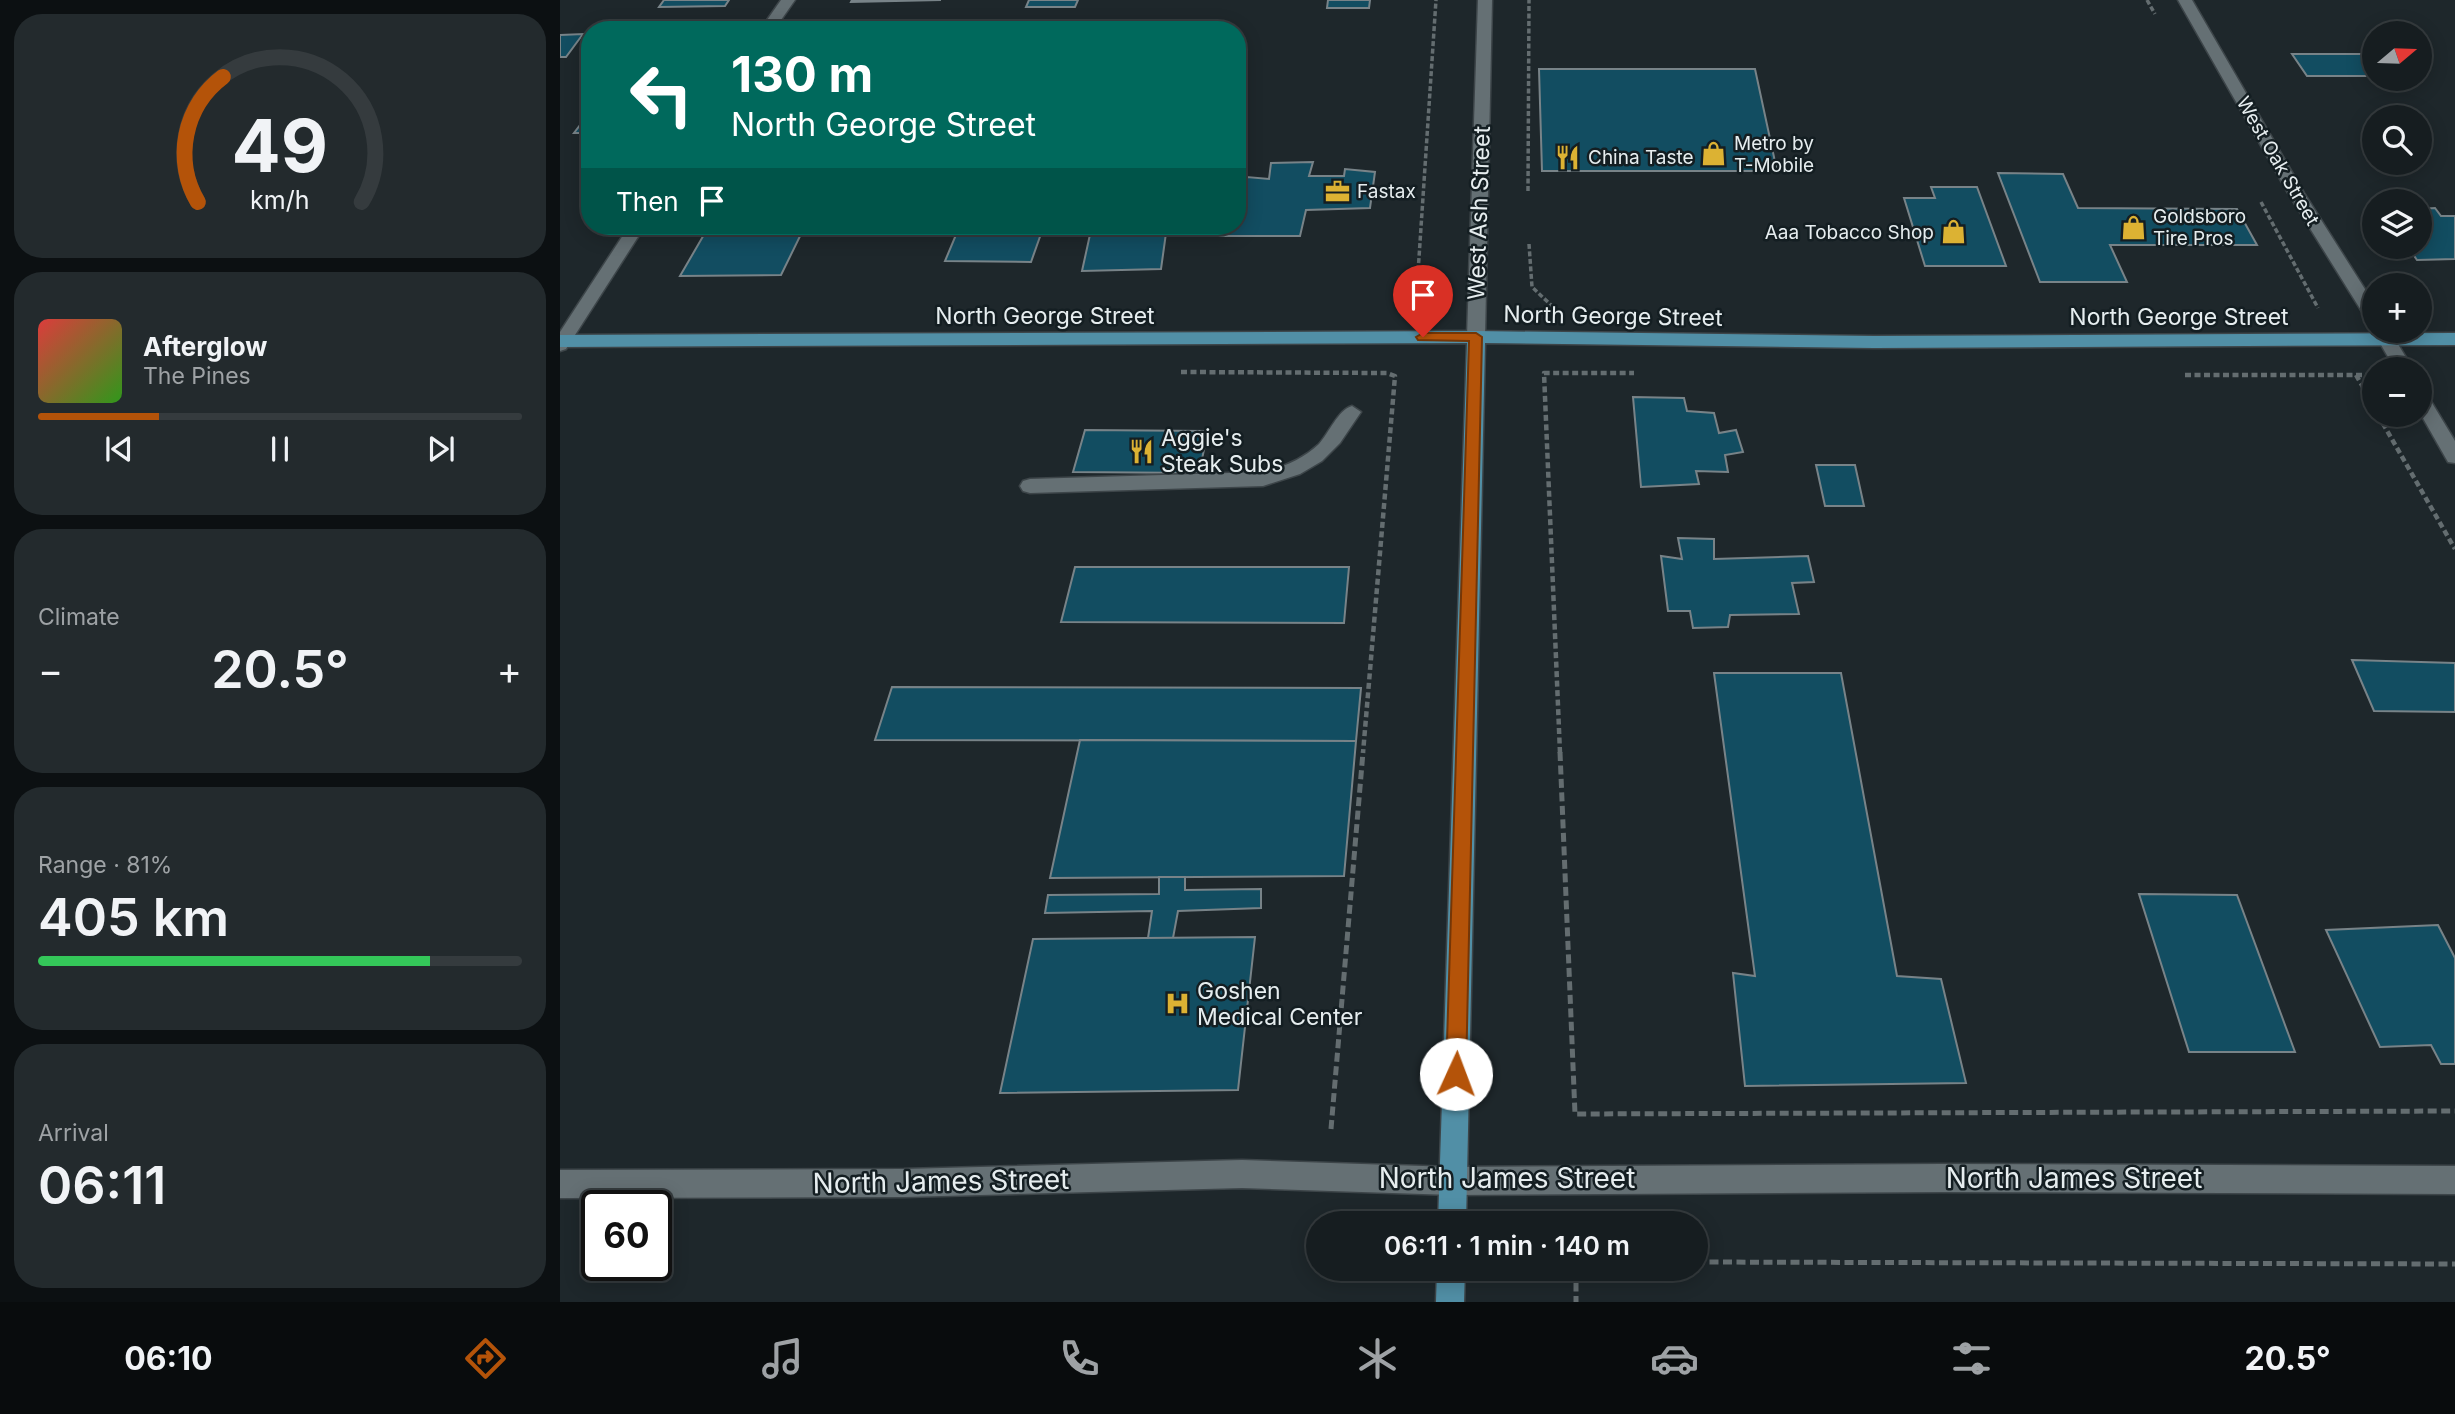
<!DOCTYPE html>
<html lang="en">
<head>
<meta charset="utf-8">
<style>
  :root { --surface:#161d20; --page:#232a2d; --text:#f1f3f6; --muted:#9ea2a5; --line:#353b3e; --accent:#b45309 }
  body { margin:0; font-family:Inter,sans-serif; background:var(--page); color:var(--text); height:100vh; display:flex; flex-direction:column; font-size:26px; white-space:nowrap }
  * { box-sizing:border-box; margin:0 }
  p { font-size:23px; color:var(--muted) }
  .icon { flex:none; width:38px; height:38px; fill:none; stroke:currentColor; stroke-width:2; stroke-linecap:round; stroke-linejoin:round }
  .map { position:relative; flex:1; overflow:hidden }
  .details { display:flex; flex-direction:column; gap:14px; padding:14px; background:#0c1012; width:560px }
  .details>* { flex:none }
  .top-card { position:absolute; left:21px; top:21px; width:665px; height:214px; border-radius:28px; box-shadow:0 4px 18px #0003,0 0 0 2px var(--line); background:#00695c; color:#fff; overflow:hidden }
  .needle { width:46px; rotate:71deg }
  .controls { position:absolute; left:1802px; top:21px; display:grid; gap:14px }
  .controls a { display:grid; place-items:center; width:70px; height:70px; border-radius:50%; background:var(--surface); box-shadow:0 4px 18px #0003,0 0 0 2px var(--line); font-size:35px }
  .speed { position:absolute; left:21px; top:1190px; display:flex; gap:14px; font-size:35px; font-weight:700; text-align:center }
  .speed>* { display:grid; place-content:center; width:91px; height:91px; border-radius:50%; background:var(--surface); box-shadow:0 4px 18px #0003,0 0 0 2px var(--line); line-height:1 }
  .speed .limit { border:4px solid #111; border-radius:10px; background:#fff; color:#111 }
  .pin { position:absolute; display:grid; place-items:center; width:60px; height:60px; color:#fff; margin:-72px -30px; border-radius:50% 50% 50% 0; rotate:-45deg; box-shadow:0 0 7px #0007 }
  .pin .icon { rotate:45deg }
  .me { position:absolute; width:77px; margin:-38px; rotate:2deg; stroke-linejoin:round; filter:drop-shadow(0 0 5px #0008) }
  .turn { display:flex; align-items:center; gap:24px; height:147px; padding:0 35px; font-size:32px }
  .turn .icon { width:91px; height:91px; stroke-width:2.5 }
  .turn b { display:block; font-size:49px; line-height:60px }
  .then { display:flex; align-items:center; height:66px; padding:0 35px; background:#0003; gap:14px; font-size:26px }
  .big { font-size:52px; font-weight:600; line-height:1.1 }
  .details .widget { flex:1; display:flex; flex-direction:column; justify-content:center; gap:10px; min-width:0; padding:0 24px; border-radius:28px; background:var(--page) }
  .details .dial { align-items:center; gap:0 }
  .dial svg { height:182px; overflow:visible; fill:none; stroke:var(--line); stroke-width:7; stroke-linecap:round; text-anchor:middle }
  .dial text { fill:var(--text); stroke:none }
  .song { display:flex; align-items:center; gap:21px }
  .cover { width:84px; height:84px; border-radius:10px; background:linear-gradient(135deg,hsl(0 70% 55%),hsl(110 70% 35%)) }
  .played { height:7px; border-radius:4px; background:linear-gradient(90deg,var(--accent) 25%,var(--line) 25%) }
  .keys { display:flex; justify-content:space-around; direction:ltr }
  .heat { display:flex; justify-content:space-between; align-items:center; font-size:38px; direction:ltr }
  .charge { height:10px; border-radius:5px; background:linear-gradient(90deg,#34c759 81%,var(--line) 0) }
  .trip { position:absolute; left:746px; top:1211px; width:402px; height:70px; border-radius:35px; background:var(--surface); box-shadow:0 4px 18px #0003,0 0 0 2px var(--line); font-weight:600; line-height:70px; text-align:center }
  .tab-bar { display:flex; height:112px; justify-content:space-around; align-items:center; background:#090c0d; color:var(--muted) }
  .tab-bar .icon { width:49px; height:49px }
  .tab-bar .current { color:var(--accent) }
  .tab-bar b { font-size:32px; color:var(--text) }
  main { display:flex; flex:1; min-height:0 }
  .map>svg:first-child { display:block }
</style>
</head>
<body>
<main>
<section class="details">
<div class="widget dial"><svg viewBox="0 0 100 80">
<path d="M14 69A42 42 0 1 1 86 69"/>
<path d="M14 69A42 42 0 0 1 25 14" stroke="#b45309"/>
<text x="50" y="56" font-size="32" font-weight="700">49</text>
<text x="50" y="72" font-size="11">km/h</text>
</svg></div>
<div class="widget">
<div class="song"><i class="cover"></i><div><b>Afterglow</b><p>The Pines</p></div></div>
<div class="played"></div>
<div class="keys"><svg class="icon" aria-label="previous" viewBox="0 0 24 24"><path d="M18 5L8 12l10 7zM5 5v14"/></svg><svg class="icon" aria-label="pause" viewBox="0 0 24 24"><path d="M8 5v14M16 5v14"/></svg><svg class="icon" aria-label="next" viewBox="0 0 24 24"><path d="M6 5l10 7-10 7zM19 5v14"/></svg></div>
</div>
<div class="widget"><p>Climate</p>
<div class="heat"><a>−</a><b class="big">20.5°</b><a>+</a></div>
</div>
<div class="widget"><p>Range · 81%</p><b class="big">405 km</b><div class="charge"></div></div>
<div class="widget"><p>Arrival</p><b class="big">06:11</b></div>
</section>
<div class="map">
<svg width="1895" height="1302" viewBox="0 0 1895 1302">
  <rect width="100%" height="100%" fill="#1e272b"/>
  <!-- building -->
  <g fill="#124d61" stroke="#788388" stroke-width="2">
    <path d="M104,0h65l-4,6 -66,1z"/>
    <path d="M292,0h89l-90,2z"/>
    <path d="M469,0h49l-3,7h-49z"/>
    <path d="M768,0h42l-1,8h-42z"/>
    <path d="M151,20l-6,10h-97l7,-9z"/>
    <path d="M23,34l-17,23h-6v-22z"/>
    <path d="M1732,54h83v22h-68z"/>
    <path d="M979,69h216l22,102h-235z"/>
    <path d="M30,112v21h-16z"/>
    <path d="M753,162l-4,14h35l1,-7 30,3 -5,36 -64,2 -6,26h-120l2,-10h55v-37h10v-12l22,2 2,-16z"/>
    <path d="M1438,173l65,1 15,34 159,1 20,36h-147l17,37h-87z"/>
    <path d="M1371,187h46l29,79h-81l-21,-68h31z"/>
    <path d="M1875,208l6,8h14v43l-38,1 -9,-13h12v-38z"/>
    <path d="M149,226h96l-24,49 -101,1z"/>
    <path d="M558,226h49l-6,43 -79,2 9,-41 26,-1z"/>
    <path d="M398,230l84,1 -11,31 -86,-1z"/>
    <path d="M1073,397l51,1 3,13 27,2 5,20 17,-3 7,22 -18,3 3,17 -32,-1 3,13 -58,3z"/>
    <path d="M525,430l123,1 -9,42 -126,-1z"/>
    <path d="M1256,465h39l9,41h-39z"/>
    <path d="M1118,538l36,1v20l94,-3 6,26 -22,1 7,31 -69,1 -2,12 -35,1 -3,-17h-22l-7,-55 21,3z"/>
    <path d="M515,567h274l-5,56 -283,-1z"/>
    <path d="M1792,660l103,3v49l-81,-1z"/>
    <path d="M1154,673h127l56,303 44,3 25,104 -221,3 -12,-113 22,3z"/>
    <path d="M332,687l469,1 -5,53 -481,-1z"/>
    <path d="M520,740l276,1 -12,135 -294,2z"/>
    <path d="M599,877h26v13l76,-1v19l-83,3 -5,27h-25l4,-27 -107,2 3,-18 111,-1z"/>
    <path d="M1579,894l98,1 58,157h-106z"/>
    <path d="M1878,925l17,33v106h-14l-10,-19 -51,2 -54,-117z"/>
    <path d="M695,937l-17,153 -238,3 33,-154z"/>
  </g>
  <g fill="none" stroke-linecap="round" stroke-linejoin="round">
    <defs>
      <path id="lane" d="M792,406l9,6 -21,31 -18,18 -22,13 -37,12 -233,7 -7,-2 -3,-5 3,-5 7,-2 233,-7c21,-5 40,-13 56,-28 10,-11 19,-34 33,-38z"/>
      <g id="street">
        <path d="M221,0h14l-21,30h-14z"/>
        <path d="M1618,0h14l112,193 71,112v19l-6,-1 -81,-130z"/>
        <path d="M69,226h16l-79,123 -6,2v-19z"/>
        <path d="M1815,329l15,2 23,38h-18l-22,-38z"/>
        <path d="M1860,391l6,2 29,48v22l-7,-1 -28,-49z"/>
        <path d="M682,1160l211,7 489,-3 513,2v28l-513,-2 -489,3 -211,-7 -338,9 -344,1v-28l344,-1z"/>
      </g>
      <path id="secondary" d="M918,0h14l-7,337 -9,6 -9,-6z"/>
      <g id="primary">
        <path d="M916,331l398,5 581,-3v12l-581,3 -389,-5 -19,880h-28l29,-880 -907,4v-12z"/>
        <path d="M877,1269h28l-1,33h-28z"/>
      </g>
    </defs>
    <!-- lane casing -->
    <use href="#lane" stroke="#3d4549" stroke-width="3"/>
    <!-- street casing -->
    <use href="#street" stroke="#3d4549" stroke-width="3"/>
    <!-- secondary casing -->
    <use href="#secondary" stroke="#3d4549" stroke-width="3"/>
    <!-- primary casing -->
    <use href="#primary" stroke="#3d4549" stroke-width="3"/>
    <!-- path-far2 -->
    <g stroke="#646d70" stroke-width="3.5" stroke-dasharray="5 2.5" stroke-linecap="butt">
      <path d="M1587,0l8,14"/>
      <path d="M968,191l1,-191"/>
      <path d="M1701,202l57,106"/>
      <path d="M969,244l3,43 20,19"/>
      <path d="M837,307l20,-19 19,-288"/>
    </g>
    <!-- path-far1 -->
    <g stroke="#646d70" stroke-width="4.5" stroke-dasharray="6 3.5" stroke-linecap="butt">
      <path d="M621,372l206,1 8,3 -32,377"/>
      <path d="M1625,375h184"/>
      <path d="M1796,375l19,33"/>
      <path d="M1818,415l77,134"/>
      <path d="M1000,753l-16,-380h90"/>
    </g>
    <!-- path -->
    <g stroke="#646d70" stroke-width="5" stroke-dasharray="9 4.5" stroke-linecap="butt">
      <path d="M1000,752l15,362 880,-3"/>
      <path d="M771,1129l32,-377"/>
      <path d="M1136,1262l759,2"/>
      <path d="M1016,1269v33"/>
    </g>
    <!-- lane -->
    <use href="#lane" fill="#657074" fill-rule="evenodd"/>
    <!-- street -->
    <use href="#street" fill="#657074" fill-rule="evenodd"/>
    <!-- secondary -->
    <use href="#secondary" fill="#657074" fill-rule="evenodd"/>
    <!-- primary -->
    <use href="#primary" fill="#518fa6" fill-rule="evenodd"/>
  </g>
  <!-- route -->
  <path fill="#b45309" stroke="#753606" stroke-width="2" d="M863,333h53l6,4 -16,737 -3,7 -7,3 -7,-3 -3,-7 23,-733 -51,-1 -2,-3z"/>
  <!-- icons -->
  <defs>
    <symbol id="shop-bare" viewBox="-9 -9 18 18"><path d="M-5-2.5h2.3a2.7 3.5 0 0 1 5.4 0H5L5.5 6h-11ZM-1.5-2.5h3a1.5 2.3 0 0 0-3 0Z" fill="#dcb233" stroke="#141e22" stroke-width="2.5" paint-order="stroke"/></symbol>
    <symbol id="restaurant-bare" viewBox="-9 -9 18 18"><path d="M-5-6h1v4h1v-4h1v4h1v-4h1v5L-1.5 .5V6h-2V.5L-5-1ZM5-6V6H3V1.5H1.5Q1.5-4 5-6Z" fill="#dcb233" stroke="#141e22" stroke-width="2.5" paint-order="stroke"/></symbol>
    <symbol id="office-bare" viewBox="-9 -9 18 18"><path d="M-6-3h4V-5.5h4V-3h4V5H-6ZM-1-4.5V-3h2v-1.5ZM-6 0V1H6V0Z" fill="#dcb233" stroke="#141e22" stroke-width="2.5" paint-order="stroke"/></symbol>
    <symbol id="hospital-bare" viewBox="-9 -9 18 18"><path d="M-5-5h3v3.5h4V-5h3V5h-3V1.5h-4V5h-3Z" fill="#dcb233" stroke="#141e22" stroke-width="2.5" paint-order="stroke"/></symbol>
  </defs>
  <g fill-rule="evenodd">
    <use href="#shop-bare" x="1136" y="136" width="35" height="35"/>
    <use href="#restaurant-bare" x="990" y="140" width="35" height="35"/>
    <use href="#office-bare" x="760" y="174" width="35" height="35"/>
    <use href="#shop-bare" x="1556" y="210" width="35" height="35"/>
    <use href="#shop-bare" x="1376" y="214" width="35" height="35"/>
    <use href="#restaurant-bare" x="564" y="434" width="35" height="35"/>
    <use href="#hospital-bare" x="600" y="986" width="35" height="35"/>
  </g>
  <g text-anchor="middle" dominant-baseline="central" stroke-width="5" stroke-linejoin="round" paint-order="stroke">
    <!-- far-poi labels -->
    <g font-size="19" fill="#e6edef" stroke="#141e22" text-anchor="start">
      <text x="1174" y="143">Metro by<tspan x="1174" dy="22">T-Mobile</tspan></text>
      <text x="1028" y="157">China Taste</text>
      <text x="797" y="191">Fastax</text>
      <text x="1593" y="216">Goldsboro<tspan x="1593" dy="22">Tire Pros</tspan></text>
      <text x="1374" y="232" text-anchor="end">Aaa Tobacco Shop</text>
    </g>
    <!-- far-street labels -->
    <g font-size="19" fill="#e6edef" stroke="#141e22">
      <text transform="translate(1718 161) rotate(60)">West Oak Street</text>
    </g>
    <!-- street labels -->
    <g font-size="23" fill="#e6edef" stroke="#141e22">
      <text transform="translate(919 213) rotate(-88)">West Ash Street</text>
      <text x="485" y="316">North George Street</text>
      <text transform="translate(1053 316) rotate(1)">North George Street</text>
      <text x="1619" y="317">North George Street</text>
    </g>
    <!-- poi labels -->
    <g font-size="23" fill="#e6edef" stroke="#141e22" text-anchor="start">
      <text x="601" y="438">Aggie's<tspan x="601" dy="26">Steak Subs</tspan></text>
      <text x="637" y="991">Goshen<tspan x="637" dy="26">Medical Center</tspan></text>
    </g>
    <!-- near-street labels -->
    <g font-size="28" fill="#e6edef" stroke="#141e22">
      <text x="947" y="1178">North James Street</text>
      <text x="1514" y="1178">North James Street</text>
      <text transform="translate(381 1181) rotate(-1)">North James Street</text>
    </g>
  </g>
</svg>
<div class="controls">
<a><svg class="needle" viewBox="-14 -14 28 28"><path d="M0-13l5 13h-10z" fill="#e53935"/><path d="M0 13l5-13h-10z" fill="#9ea2a5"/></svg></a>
<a><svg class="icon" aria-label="search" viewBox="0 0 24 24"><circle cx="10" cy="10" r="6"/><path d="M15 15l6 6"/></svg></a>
<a><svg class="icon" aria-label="layers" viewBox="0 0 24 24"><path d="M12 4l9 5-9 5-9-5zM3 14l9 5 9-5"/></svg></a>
<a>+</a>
<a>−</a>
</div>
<div class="speed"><div class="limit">60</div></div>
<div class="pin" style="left:863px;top:337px;background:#d93025"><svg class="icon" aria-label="arrive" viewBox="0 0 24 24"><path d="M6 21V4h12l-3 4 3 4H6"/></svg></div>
<svg class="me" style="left:896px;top:1074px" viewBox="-20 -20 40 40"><circle r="19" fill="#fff"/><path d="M0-13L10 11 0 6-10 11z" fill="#b45309"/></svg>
<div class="trip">06:11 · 1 min · 140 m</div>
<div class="top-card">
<div class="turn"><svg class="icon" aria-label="left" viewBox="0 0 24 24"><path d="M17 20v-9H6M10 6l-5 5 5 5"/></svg><div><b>130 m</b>North George Street</div></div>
<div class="then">Then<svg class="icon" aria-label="arrive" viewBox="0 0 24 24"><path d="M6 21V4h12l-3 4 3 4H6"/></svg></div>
</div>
</div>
</main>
<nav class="tab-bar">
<b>06:10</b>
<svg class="icon current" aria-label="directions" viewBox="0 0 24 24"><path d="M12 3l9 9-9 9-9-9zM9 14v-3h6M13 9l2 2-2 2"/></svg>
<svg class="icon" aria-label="music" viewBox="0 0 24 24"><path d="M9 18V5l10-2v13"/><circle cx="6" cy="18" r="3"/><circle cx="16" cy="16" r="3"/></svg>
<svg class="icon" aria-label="phone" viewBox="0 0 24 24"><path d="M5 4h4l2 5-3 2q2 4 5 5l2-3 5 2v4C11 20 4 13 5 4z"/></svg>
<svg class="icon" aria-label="climate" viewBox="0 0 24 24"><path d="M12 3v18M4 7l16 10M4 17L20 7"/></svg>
<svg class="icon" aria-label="car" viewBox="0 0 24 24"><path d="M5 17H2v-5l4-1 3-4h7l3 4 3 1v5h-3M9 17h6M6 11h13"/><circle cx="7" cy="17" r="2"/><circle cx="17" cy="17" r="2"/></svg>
<svg class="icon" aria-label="filters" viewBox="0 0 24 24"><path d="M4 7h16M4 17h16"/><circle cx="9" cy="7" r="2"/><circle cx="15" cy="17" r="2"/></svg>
<b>20.5°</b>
</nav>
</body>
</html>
